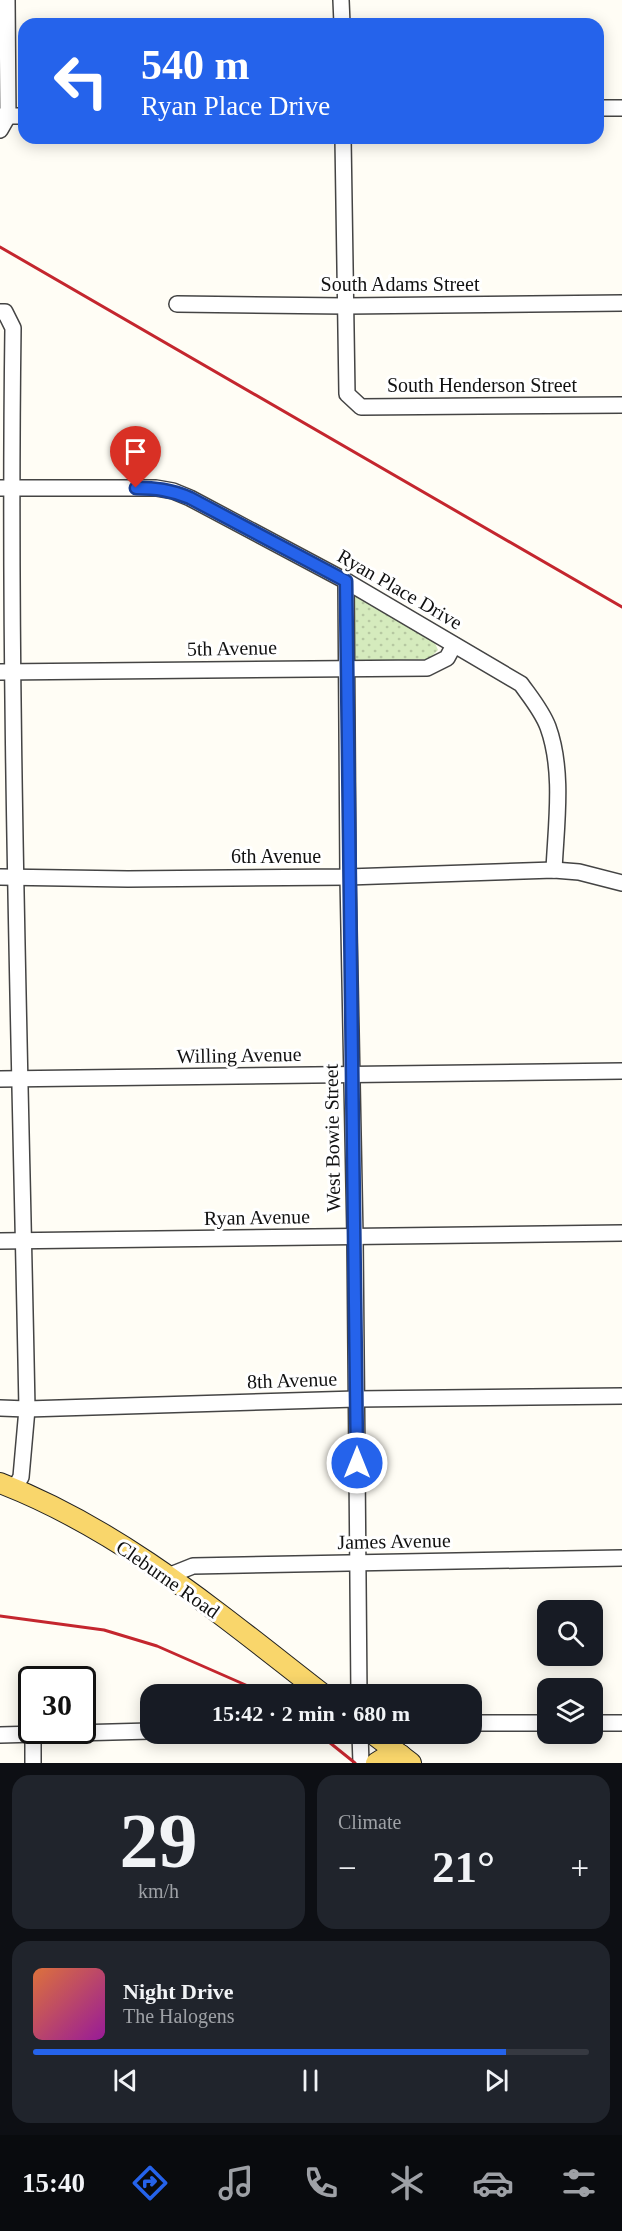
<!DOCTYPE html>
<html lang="en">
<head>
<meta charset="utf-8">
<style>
  :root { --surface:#171b24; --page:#20242c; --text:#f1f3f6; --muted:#9ea1a6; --line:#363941; --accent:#2563eb }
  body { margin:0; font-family:Georgia,serif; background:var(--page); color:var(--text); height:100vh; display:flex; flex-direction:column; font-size:22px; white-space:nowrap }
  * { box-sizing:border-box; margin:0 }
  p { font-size:20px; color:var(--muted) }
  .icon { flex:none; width:33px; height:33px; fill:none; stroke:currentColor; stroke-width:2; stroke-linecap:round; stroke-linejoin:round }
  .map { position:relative; height:1763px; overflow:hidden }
  .panel { display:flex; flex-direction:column; gap:12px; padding:12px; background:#0d0f14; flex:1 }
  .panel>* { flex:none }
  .guide { position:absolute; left:18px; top:18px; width:586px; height:126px; border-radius:18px; box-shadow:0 3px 15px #0003; background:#2563eb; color:#fff; overflow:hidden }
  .fabs { position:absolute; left:537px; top:1600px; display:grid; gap:12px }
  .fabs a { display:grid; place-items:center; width:66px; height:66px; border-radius:12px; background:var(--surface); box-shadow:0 3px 15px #0003; font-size:30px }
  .speed { position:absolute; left:18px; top:1666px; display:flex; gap:12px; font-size:30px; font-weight:700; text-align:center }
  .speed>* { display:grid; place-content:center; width:78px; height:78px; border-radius:50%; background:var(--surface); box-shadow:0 3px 15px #0003; line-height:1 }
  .speed .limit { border:3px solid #111; border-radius:9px; background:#fff; color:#111 }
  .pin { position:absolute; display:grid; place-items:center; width:51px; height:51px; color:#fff; margin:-62px -26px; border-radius:50% 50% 50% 0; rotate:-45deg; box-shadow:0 0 6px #0007 }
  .pin .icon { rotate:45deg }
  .me { position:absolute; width:66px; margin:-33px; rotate:0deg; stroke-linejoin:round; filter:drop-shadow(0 0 4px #0008) }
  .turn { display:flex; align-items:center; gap:21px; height:126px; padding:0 24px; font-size:27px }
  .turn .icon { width:78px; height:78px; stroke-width:2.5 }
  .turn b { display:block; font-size:42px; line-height:51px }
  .big { font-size:45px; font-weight:800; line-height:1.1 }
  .panel .tile { flex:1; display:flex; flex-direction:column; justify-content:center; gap:9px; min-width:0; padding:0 21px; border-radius:18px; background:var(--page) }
  .panel .dial { align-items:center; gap:0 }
  .dial b { font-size:78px; line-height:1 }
  .song { display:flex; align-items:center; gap:18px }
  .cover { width:72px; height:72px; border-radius:9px; background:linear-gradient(135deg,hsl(20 70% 55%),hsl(300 70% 35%)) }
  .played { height:6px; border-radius:3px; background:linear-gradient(90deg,var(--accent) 85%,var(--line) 85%) }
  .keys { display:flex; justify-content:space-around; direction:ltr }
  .heat { display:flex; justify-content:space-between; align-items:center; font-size:33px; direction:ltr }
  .panel .tiles { flex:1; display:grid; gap:12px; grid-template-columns:1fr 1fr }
  .tile:last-child { grid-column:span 2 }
  .trip { position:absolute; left:140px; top:1684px; width:342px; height:60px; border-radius:18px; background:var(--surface); box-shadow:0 3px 15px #0003; font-weight:800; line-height:60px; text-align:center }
  .tab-bar { display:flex; height:96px; justify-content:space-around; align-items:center; background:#090b0e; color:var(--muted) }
  .tab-bar .icon { width:42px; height:42px }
  .tab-bar .active { color:var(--accent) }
  .tab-bar b { font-size:27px; color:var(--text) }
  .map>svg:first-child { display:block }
</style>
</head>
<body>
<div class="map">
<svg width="622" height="1763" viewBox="0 0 622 1763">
  <defs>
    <pattern id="grass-dots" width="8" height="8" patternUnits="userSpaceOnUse" patternTransform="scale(1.5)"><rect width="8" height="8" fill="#d5ebbd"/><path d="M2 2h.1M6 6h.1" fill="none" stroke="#b6c8a1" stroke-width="1.8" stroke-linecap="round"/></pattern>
  </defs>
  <rect width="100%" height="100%" fill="#fffdf5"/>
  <!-- grass -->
  <path fill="url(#grass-dots)" d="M351,592l84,51 3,7 -9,9 -70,2 -6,-2z"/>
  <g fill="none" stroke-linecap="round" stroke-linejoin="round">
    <defs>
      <g id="minor">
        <path d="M341,0l1,24"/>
        <path d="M598,108h24"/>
        <path d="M0,116h24"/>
        <path d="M0,130l8,-14 -1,-116"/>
        <path d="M343,138l4,256 14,13 261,-2"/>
        <path d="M177,304l169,2 276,-3"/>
        <path d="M0,312h5l8,16c-5,361 7,721 14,1081l-6,68 -7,12"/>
        <path d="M0,488h156l17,3 17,7 156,83 175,103c10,14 21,27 27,43 16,44 8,98 6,143"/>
        <path d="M346,581l2,296 7,360 4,458"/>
        <path d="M0,672l427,-4 20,-10 7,-13"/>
        <path d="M0,877l128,2 220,-2 206,-7 25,2 43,11"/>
        <path d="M0,1079l622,-8"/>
        <path d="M0,1241l622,-8"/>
        <path d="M0,1408l27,1 329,-10 266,-3"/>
        <path d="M168,1576l25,-10 429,-8"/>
        <path d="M471,1723h77"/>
        <path d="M592,1723h30"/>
        <path d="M360,1734l1,29"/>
        <path d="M0,1735l150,-4"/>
        <path d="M33,1735v28"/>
      </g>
      <g id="major">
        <path d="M0,1483c122,47 222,133 324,212"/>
        <path d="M373,1734l38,29"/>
        <path d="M376,1763l8,-5 17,-3"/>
      </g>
    </defs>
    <!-- minor casing -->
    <use href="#minor" stroke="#444" stroke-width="18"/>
    <!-- major casing -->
    <use href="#major" stroke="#222" stroke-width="22"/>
    <!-- minor -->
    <use href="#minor" stroke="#fff" stroke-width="15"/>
    <!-- major -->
    <use href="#major" stroke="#f9d66b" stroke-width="20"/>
    <!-- rail -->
    <g stroke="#c4262e" stroke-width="3">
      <path d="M0,247l622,360"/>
      <path d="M0,1616l104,14 53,16 91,40 14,9"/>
      <path d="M319,1734l36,29"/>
    </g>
  </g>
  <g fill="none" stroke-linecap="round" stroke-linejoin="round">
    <defs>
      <path id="route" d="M136,488c20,0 35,2 54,10l156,83 11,882"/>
    </defs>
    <!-- route casing -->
    <use href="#route" stroke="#184099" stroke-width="15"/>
    <!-- route -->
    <use href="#route" stroke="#2563eb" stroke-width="10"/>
  </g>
  <g text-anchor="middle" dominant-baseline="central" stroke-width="6" stroke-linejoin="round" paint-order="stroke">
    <!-- street labels -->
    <g font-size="20" fill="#111" stroke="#fff">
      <text x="400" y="284">South Adams Street</text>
      <text x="482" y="385">South Henderson Street</text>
      <text transform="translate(400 589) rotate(30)">Ryan Place Drive</text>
      <text transform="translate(232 648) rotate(-1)">5th Avenue</text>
      <text x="276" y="856">6th Avenue</text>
      <text transform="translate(239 1055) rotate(-1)">Willing Avenue</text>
      <text transform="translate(332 1138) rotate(-91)">West Bowie Street</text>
      <text transform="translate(257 1217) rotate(-1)">Ryan Avenue</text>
      <text transform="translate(292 1380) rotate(-2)">8th Avenue</text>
      <text transform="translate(394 1541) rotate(-1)">James Avenue</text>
      <text transform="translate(168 1579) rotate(35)">Cleburne Road</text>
    </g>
  </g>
</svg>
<div class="fabs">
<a><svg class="icon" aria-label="search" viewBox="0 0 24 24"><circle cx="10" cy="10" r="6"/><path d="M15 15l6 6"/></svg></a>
<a><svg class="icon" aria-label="layers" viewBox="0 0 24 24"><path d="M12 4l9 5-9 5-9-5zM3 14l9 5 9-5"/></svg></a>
</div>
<div class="speed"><div class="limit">30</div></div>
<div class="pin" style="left:136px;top:488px;background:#d93025"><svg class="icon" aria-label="arrive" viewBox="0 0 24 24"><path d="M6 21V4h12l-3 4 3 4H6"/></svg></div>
<svg class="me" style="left:357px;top:1463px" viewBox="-20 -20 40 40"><circle r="17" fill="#2563eb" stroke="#fff" stroke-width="3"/><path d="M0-11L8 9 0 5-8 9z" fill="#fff"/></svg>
<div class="trip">15:42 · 2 min · 680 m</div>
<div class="guide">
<div class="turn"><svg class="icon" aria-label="left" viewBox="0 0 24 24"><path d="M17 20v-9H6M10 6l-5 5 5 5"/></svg><div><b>540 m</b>Ryan Place Drive</div></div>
</div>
</div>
<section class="panel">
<div class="tiles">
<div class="tile dial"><b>29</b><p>km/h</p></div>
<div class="tile"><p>Climate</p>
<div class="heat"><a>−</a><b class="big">21°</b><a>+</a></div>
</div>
<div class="tile">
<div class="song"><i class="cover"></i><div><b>Night Drive</b><p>The Halogens</p></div></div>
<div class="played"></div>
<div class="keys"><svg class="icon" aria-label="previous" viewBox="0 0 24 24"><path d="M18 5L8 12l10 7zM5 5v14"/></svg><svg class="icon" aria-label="pause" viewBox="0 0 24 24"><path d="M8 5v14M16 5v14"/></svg><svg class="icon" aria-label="next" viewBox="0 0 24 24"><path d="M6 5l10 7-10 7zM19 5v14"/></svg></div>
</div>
</div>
</section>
<nav class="tab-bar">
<b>15:40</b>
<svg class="icon active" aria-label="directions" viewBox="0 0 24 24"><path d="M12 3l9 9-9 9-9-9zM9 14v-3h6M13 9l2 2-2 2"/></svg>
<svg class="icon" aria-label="music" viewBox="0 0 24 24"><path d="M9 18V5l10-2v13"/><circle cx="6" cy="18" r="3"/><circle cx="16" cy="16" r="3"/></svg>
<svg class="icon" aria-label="phone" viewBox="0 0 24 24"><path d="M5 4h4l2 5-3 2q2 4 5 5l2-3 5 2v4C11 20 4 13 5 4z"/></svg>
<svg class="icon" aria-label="climate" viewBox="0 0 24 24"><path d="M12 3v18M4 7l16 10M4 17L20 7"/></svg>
<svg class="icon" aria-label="car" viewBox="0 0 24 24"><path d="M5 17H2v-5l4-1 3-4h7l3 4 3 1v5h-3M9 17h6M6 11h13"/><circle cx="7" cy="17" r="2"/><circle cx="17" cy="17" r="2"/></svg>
<svg class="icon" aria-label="filters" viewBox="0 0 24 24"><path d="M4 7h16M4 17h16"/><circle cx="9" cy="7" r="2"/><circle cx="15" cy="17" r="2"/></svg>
</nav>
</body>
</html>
